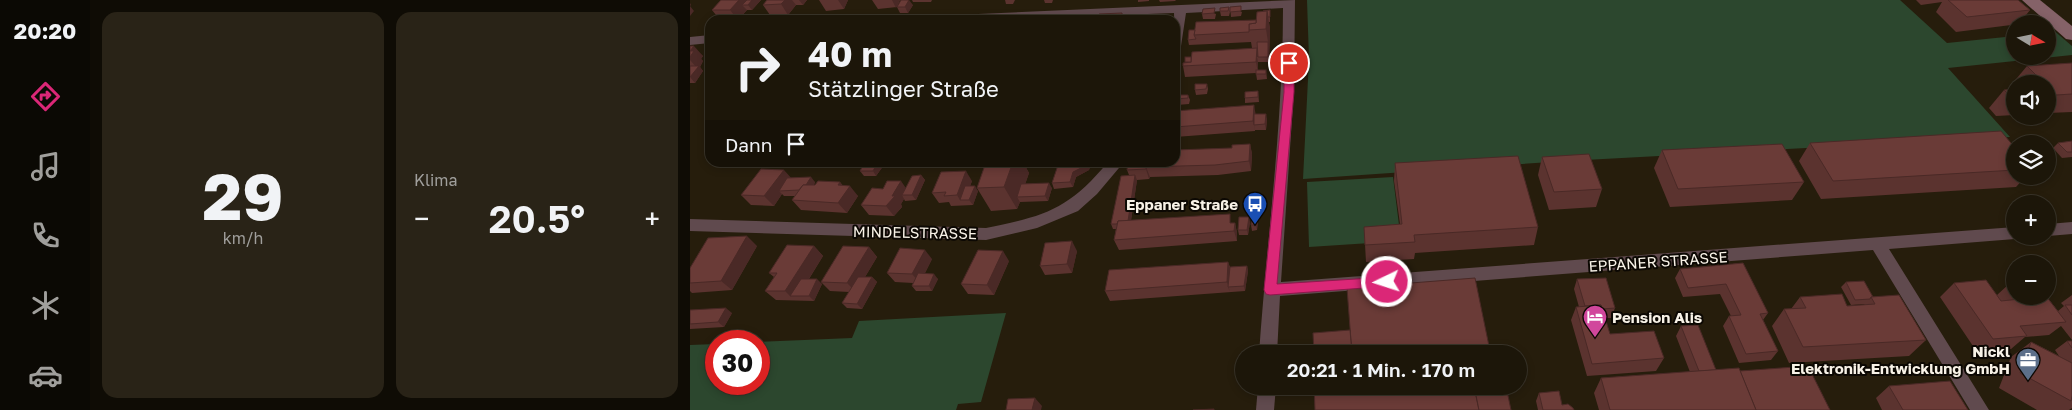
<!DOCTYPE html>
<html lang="de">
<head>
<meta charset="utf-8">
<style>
  :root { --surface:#1c1609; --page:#292317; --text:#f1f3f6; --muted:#a09f9c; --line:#3a352a; --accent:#db2777 }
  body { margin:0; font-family:"Golos Text",sans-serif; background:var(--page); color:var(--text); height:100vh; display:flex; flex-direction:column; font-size:19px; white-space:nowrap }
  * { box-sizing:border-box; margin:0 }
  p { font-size:16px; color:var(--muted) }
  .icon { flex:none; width:28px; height:28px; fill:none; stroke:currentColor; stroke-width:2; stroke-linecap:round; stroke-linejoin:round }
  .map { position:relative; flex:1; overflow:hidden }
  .panel { display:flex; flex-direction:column; gap:12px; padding:12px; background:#0f0c05; width:600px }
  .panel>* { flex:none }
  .banner { position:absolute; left:15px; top:15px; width:475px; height:152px; border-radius:15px; box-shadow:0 2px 8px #0003,0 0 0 1px var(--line); background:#1c1609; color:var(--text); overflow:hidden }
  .needle { width:32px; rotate:100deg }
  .buttons { position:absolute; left:1316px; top:15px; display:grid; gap:10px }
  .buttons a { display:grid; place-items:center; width:50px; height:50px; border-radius:50%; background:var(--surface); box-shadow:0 2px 8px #0003,0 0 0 1px var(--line); font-size:25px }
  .speed { position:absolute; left:15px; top:330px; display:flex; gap:10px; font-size:25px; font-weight:700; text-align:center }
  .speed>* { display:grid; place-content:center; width:65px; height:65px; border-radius:50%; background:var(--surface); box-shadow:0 2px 8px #0003,0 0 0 1px var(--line); line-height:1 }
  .speed .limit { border:8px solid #d22; background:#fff; color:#111 }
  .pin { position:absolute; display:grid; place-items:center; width:42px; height:42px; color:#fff; margin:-21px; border:2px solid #fff; border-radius:50%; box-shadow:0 1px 5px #0007 }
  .me { position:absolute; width:55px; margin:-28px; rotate:266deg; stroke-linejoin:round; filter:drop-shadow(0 0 4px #0008) }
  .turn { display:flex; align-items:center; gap:18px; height:105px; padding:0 20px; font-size:22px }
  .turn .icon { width:65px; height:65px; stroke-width:2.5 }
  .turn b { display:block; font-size:35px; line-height:42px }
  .then { display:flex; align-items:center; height:48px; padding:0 20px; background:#0003; gap:10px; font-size:19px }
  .big { font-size:38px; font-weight:600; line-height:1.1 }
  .panel .card { flex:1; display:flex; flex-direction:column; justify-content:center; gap:8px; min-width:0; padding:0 18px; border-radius:15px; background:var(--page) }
  .panel .dial { align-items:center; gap:0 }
  .dial b { font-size:65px; line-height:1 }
  .heat { display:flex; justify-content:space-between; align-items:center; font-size:28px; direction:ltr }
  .panel .tiles { flex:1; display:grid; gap:12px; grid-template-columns:repeat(2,1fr) }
  .trip { position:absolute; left:545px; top:345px; width:292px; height:50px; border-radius:25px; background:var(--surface); box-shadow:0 2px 8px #0003,0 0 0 1px var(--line); font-weight:600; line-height:50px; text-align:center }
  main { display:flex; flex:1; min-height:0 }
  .menu { display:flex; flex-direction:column; width:90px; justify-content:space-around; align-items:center; background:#0b0904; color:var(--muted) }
  .menu .icon { width:35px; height:35px }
  .menu .selected { color:var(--accent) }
  .menu b { font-size:22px; color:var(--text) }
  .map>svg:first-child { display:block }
</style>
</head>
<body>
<main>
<nav class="menu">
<b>20:20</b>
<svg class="icon selected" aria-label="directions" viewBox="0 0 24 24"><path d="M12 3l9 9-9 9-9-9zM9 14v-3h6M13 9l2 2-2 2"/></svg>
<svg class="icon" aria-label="music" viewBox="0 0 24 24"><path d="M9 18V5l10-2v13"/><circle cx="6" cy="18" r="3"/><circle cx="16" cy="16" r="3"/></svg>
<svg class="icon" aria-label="phone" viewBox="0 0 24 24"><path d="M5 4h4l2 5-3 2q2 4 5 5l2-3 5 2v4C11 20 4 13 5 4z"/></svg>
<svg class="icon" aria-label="climate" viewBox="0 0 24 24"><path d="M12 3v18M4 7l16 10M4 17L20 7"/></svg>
<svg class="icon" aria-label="car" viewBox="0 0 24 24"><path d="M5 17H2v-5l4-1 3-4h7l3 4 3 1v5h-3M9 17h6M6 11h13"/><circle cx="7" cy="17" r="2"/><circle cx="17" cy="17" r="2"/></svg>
</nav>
<section class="panel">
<div class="tiles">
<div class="card dial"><b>29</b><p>km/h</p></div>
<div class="card"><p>Klima</p>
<div class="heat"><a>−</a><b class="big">20.5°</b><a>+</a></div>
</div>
</div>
</section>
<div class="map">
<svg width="1382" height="410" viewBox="0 0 1382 410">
  <rect width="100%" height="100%" fill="#261d0c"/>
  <!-- green -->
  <g fill="#2c472e">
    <path d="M617,0h593l47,43 68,-7v20h33v-26l4,-1 20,17v9l-124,13 62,69 -444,24 -263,18 6,-120z"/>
    <path d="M703,177l8,64 -92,6 -2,-65z"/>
    <path d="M316,313l-25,89 -23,2 -2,6h-266v-65l26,-1v40h43v-42l93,-4 7,-17z"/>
  </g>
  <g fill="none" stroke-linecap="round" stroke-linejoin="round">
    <!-- minor -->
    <g fill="#604a4e" fill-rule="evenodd">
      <path d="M605,0l-1,89 -13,193 734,-55v9h6l-6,3 -126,10 100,161h-19l-97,-160 -593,46 -3,58h-18c8,-115 24,-230 24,-346l-97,5 -5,33 -6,4 -1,-37 -185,7h-62l6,-4z"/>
      <path d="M20,35v8l-20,2v-8z"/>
      <path d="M418,162h16l-27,32 -19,17 -41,17 -51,12 -296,-9v-12l296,9c59,-12 82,-18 122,-66z"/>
      <path d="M1382,222v12l-24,2v-12z"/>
      <path d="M568,386h18l-2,24h-18z"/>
    </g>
    <!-- secondary -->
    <path fill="#856268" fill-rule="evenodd" d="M1332,0h18l32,26v14l-6,-1z"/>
  </g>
  <!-- wall -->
  <g fill="#5b332f">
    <path d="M31,0h40l-9,10h-5l-9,10h-18l-8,-10z"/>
    <path d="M77,0h40l-4,5h-7l-8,10h-18l-7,-10z"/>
    <path d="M129,0h29l-4,9 -18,2z"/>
    <path d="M182,0h28l-3,7 16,-2 -5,8h-8l-3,-6 -19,2z"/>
    <path d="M222,0h20l-1,2h-18z"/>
    <path d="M315,0h10l-2,4h-7z"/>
    <path d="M354,0h9l-1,3h-7z"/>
    <path d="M448,0h11v1l-11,1z"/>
    <path d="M469,0h17l-1,1 -15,1z"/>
    <path d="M1226,0h102l12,10 -11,14 -63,8 -20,-20 6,-10 -21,3z"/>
    <path d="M539,7l1,5 -1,4h-8l-1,-5z"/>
    <path d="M540,7l12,5 -1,4 -10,1z"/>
    <path d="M513,9l13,5 -1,5h-12l-1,-5z"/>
    <path d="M580,10v12h-1l1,7 -1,33h-11v8h8l1,9 -10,1 -1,-7 -71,4 -2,-11 2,-3 6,-6 61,-9 -1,-6 -62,3 -1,-5 7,-10 61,-10 7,-9z"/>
    <path d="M0,46l13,10 -2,3 2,2 -3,6 3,4 -8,12h-5z"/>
    <path d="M1382,63v49l-24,1v-29h-33v3l-3,-3 15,-18z"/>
    <path d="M517,84l1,5 -1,5 -11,1 -1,-5z"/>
    <path d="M1325,89v26l-19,1 -7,-8 15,-18z"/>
    <path d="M568,91l1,11 -14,1v-5z"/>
    <path d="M498,95l2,5 -1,4 -12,1 -1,-6z"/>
    <path d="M485,111l80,3 12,5 -1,11h-11v-1v2l-80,6z"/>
    <path d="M1382,141v16l-10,1 -9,-10 5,-5z"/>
    <path d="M1120,143l205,5v28h11l-10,11 -195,12 -22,-38z"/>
    <path d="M560,144l2,10 -1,17 -33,4 -68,2 -1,2 -12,1 -6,40 104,3 2,10v8l-118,9 -5,-10 2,-11h-3l-2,-5 18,-49 -2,-5 105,-22z"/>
    <path d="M972,150l142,32 -12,18 -122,7 -16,-39z"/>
    <path d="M852,157l60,32 -6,18 -47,3 -11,-35z"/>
    <path d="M175,162h21l-10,14h-12l-4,-5z"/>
    <path d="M296,162h37l6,11 -4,11 27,4 -4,13 -28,1 -3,7 -26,2 -14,-23z"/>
    <path d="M378,162h28l-1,5h-5l-1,3 -13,7 -3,10 -19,2 -2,-6 16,-19z"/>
    <path d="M705,163l143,64 -4,18 -119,8 -1,6 -48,3 -2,-35 36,-3 -6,-43z"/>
    <path d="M231,175l4,5 -9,20 -11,1 -1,-2 -3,5 1,3 -8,9 -25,-1 -8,-10 45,-17z"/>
    <path d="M101,178l24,4 -1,3 26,-3 3,4 15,10 -11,17 -46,-3 -9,-10 3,-4h-11l-2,-2 -8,12 -23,-1 -10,-10z"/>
    <path d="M282,181l-2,5 8,5 -5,14 -22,1 -2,-4 -10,1 -7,-10z"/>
    <path d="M567,215l1,5 -1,10 -5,1 -1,-6z"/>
    <path d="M560,222l-2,13h-9l-1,-5z"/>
    <path d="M67,246l-25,44 -40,3 -2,-2v-23z"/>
    <path d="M124,246l9,10 -14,23 13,5 -8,17 -38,-1 -11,-9 9,-14 -5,-4z"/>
    <path d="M179,247l8,10 -12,20h7l5,5 -15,27 -15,-1 -5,-5 7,-11 -19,-1 -9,-9z"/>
    <path d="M387,251l-5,22 -27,2 -5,-9z"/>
    <path d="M242,259l-7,14 13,6 -6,12h-16l-4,-5 1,-3 -18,-1 -8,-9z"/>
    <path d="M319,261l-15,34 -26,-1 -7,-10z"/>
    <path d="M538,262l2,5 17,-1 1,5 -3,20 -135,10 -5,-10z"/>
    <path d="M1053,263l25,50 -5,7 15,31 -7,9 -32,3 -16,-37 6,-10h2l-11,-22 -37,3 -8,-19 5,-9z"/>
    <path d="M887,279l38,29 -4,10h-6l5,16 54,24 -8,13 -69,5 -16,-56 5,-13h3l-5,-18z"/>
    <path d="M1156,282l27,15 53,43 -17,16 -120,7 -17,-37 12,-17h7l9,-12 47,9 17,-1 1,-1 -14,1 -10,-18z"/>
    <path d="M1264,283l43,12 12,-11h6v12h31l12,15 6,-5 -3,-3 11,-8v45l-11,-14 -12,9 -24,2 -14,12 -34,3 -37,-55z"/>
    <path d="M42,313l-8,14 -34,2v-5z"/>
    <path d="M991,326l35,44 24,1 90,39h-231l-5,-17 7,-15 89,-6 -14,-36z"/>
    <path d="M1377,341h5v67l-3,2h-32l-38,-22 12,-31 20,-15 28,14 -4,-6z"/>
    <path d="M800,351l-1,3h-175z"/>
    <path d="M603,386v10h-3l-1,-5z"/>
    <path d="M1199,386l79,24h-86l-6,-12z"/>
    <path d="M849,393l23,12 12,5h-36l-2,-9z"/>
  </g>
  <!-- shaded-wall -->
  <g fill="#4a2926">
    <path d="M49,0h22l-9,10 -4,-5h-6l5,5 -9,10 -8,-10z"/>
    <path d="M95,0h11h-4l4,5 -8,10 -7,-11z"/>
    <path d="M109,0h8l-4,5z"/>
    <path d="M148,0h10l-4,9z"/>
    <path d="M202,0h8l-4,8z"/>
    <path d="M219,0l4,5 -5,8 -3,-6z"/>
    <path d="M0,3l1,2 -1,1 4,5 -4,5z"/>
    <path d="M577,11l3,18 -1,33 -1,-5v-15l-2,-13z"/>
    <path d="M432,13l2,7h-3z"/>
    <path d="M4,46l9,10 -2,3 2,2 -3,6 3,4 -8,12 -5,-6 7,-9 -7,-8v-9z"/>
    <path d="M567,48l1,9h-1l1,5v11l-2,-11z"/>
    <path d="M564,105l2,11 -2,9 1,6 -2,-10z"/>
    <path d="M576,114l1,5 -1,11 -1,-6z"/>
    <path d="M560,144l2,10 -1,17 -2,-10z"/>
    <path d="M188,162h8l-10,14 -3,-5z"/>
    <path d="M323,162h10l6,11 -8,24h-4l3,5 -3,7 -13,-22z"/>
    <path d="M398,162l2,5 -1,3 -13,7 -3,10 -3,-5 3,-10z"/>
    <path d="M456,167l4,10 -1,2 -3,-10z"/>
    <path d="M94,170l9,10 -14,11 3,3 -8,12 -10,-10z"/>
    <path d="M276,171l6,10 -7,19h-5l-3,-5z"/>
    <path d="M231,175l4,5 -9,20 -4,-5z"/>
    <path d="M445,175l2,5 -7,48 -3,-5z"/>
    <path d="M121,177l4,5 -7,13 -5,-5z"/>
    <path d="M211,181l7,10 -6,4 2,4 -3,5 1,3 -8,9 -8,-10z"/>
    <path d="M150,182l7,9 3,-5 8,10 -11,17 -9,-10v-18z"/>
    <path d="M359,183l3,5 -4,13 -3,-5z"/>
    <path d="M285,186l3,5 -5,14 -4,-5z"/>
    <path d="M567,215l1,5 -1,10 -1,-5z"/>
    <path d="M559,217l1,5 -2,13 -1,-5z"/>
    <path d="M545,223l2,10v8l-3,-10z"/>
    <path d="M57,236l10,10 -25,44 -11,-9z"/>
    <path d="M382,241l5,10 -5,22 -5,-9z"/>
    <path d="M124,246l9,10 -25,40h-8l-5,-5z"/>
    <path d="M179,247l8,10 -21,35 -9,-9z"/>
    <path d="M235,250l7,9 -12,24 -8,-9z"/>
    <path d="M313,251l6,10 -15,34 -7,-10z"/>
    <path d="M538,262l3,10 -3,15 2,5 -3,-10z"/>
    <path d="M557,266l1,5 -3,20 -1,-5z"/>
    <path d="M244,274l4,5 -6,12 -3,-5z"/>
    <path d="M182,277l5,5 -15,27 -5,-5z"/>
    <path d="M127,279l5,5 -8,17 -5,-5z"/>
    <path d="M36,308l6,5 -8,14 -6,-5z"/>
    <path d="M345,398l7,8 -1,4h-9z"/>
  </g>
  <!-- building -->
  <g fill="#6a3b37" stroke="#4a2926">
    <path d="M31,0h18l-9,10h-18z"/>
    <path d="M57,0h5l-4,5h-6z"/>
    <path d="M77,0h18l-4,4 -18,1z"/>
    <path d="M211,0h8l-4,7h-8z"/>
    <path d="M1258,0h70l12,10 -63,7z"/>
    <path d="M551,6v5l-11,1v-5z"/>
    <path d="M539,7l-1,4h-8v-3z"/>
    <path d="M525,8l-1,5 -12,1 1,-5z"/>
    <path d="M580,10v7h-2l-1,-6h-4z"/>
    <path d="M577,11l-1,18 -17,1v-6l7,-1 1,-11z"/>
    <path d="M432,13l-1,7h-23l1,-6z"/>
    <path d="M312,19h24l-1,1h-23z"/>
    <path d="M379,19v1h-19z"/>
    <path d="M566,20v3l-7,1v8l-55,3 2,-13z"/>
    <path d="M499,30h6l-1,5 2,4 -8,1z"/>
    <path d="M567,42h11v15h-10z"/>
    <path d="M0,46h4l-4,5z"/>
    <path d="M567,48l-1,14 -73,4v-3l8,-1 1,-10z"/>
    <path d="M0,51h4l-4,6z"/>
    <rect x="495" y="57" width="6" height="5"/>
    <path d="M1382,63v31l-16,1 -8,-9v-2h-3l-18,-18z"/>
    <path d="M0,66h9l-9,11z"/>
    <rect x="566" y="70" width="10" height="4"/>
    <path d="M505,84h12l-1,5 -11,1z"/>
    <path d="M1325,89v9h-3l-8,-8z"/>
    <path d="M568,91v6l-13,1v-6z"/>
    <path d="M486,95h12v3l-12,1z"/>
    <path d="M564,105l-1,16 -78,6v-16z"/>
    <path d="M564,114h12l-1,10 -11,1z"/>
    <path d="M1311,131l14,17v22l-182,11 -23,-38z"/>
    <path d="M1382,141v11h-5l-9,-9z"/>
    <path d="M560,144l-1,17 -34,4 -69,2v2l-19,1 1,-8h47v-12l57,-2v-3z"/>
    <path d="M1092,144l22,38 -126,7 -16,-39z"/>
    <path d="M899,154l13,35 -48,3 -12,-35z"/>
    <path d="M828,156l20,71 -124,8 1,7 -50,3 -1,-18 38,-3 -7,-61z"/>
    <path d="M175,162h13l-5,9h-13z"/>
    <path d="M296,162h27l-9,25 -27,1z"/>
    <path d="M397,162v3l-14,7 -3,10 -18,1 6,-18z"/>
    <path d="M71,169l23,1 -20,26 -23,-1z"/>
    <path d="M276,171l-9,24 -13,1 2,-4 -14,1 9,-21z"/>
    <path d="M231,175l-9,20h-10l10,-19z"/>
    <path d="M445,175l-7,46h-10l-1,3h-6l10,-48z"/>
    <path d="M121,177l-5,8h-3l-4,5 -20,1 8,-13z"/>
    <path d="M128,181l22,1 -2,3 12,1 -12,17 -46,-3 11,-15h12z"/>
    <path d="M197,181h14l-9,15h3l-9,10 -25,-1 11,-17 11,1z"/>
    <path d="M359,183l-4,13 -28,1 4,-13z"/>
    <path d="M275,186h10l-6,14h-9z"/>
    <path d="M540,214v9h5l-1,8 -120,9 4,-19z"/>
    <path d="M562,215h5l-1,10h-5z"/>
    <path d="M549,217h10l-2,13h-9z"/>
    <path d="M57,236l-26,45 -31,2v-15l18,-30z"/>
    <path d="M382,241l-5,23 -27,2 5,-23z"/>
    <path d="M97,245l27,1 -29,45h-20l12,-18h-8z"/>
    <path d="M153,246l26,1 -22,36 -26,-1z"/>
    <path d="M210,248l25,2 -13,24 -25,-1z"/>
    <path d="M288,250l25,1 -16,34 -26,-1z"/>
    <path d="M538,262l-1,20 -122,9 4,-21z"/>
    <path d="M1053,263l25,50 -8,1 18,37 -32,3 -17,-38 12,-1 -15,-31 -38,4 -8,-19z"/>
    <path d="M557,266l-3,20 -16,1 2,-20z"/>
    <path d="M228,273l16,1 -5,12h-17z"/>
    <path d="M168,277h14l-15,27 -15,-1z"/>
    <path d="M785,278l15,73 -22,2v1h-116l-5,-66z"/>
    <path d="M916,278l9,30 -13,1 -1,-4 -16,1 -8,-27z"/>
    <path d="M111,279h16l-8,17h-19z"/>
    <path d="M1296,280l15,21 19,-2 -2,-3h28l20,26 -46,4 7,10 -34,3 -39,-56z"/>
    <path d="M1174,281l9,16h-2l-1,2 -15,1 -9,-18z"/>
    <path d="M1319,284h6v8z"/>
    <path d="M1152,294l5,12 28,-2 -4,-7 28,-2 27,45 -123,7 -19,-38 22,-1 -6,-11z"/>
    <path d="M911,305l9,29 44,-3 10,27 -72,6 -16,-57z"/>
    <path d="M1375,305h7v10z"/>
    <path d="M36,308l-8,14 -28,2v-14z"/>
    <path d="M1008,325l18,45 -17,1 -18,-45z"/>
    <path d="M660,330l2,24h-38l-1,-21z"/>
    <path d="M1377,341h5v7z"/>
    <path d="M1341,342l41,21v33l-1,5 -51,-28z"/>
    <path d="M1118,366l22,44h-74l-16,-39z"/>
    <path d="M1049,368l17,42h-146l-9,-32z"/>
    <path d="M1260,381l18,29h-65l-14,-24z"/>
    <rect x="599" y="386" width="3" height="5"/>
    <path d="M624,386h160l5,24h-164z"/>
    <path d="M784,386h32l5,24h-32z"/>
    <path d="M869,391l3,14 6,-1 5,4 1,2h-31l-4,-17z"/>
    <path d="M345,398l-3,12h-26l2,-11z"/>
    <path d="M524,409v1h-21z"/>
  </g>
  <!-- route -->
  <path fill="#db2777" stroke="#8e194d" d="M599,60l5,3v29l-17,192 110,-7 4,1 2,4 -2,4 -121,9 -4,-1 -2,-4 20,-198v-29z"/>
  <!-- icons -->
  <defs>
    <symbol id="bus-pin" viewBox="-11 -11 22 30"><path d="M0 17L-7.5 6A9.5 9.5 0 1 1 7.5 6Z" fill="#1a4fb4" stroke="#0c0803"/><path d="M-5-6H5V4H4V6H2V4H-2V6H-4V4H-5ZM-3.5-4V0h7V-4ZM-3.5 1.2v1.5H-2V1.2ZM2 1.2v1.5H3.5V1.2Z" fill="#fff"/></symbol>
    <symbol id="hotel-pin" viewBox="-11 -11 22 30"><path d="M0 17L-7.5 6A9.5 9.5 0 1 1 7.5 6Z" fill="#d1479c" stroke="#0c0803"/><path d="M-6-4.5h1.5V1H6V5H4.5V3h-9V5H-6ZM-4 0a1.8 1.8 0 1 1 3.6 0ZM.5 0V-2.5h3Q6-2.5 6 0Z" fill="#fff"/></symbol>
    <symbol id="office-pin" viewBox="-11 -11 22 30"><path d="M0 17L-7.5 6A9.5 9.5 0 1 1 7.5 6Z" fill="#5c6f8a" stroke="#0c0803"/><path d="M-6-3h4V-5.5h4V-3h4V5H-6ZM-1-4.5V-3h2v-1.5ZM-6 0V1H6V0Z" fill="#fff"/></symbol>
  </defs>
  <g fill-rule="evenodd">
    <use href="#bus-pin" x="551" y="190" width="28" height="38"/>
    <use href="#hotel-pin" x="891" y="303" width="28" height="38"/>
    <use href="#office-pin" x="1324" y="346" width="28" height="38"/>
  </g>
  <g text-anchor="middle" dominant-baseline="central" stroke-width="4" stroke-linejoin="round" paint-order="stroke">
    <!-- poi labels -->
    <g font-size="15" font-weight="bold" fill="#f8f2e7" stroke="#0c0803" text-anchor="end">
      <text x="548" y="204">Eppaner Straße</text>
      <text x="922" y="317" text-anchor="start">Pension Alis</text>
      <text x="1320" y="351">Nickl<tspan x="1320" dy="17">Elektronik-Entwicklung GmbH</tspan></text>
    </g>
    <!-- street labels -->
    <g font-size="15" fill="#f8f2e7" stroke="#0c0803">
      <text transform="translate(225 232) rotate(1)">MINDELSTRASSE</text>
      <text transform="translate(968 261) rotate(-4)">EPPANER STRASSE</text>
    </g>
  </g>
</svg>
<div class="buttons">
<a><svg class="needle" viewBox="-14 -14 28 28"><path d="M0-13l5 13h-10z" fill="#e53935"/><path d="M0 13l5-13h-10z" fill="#a09f9c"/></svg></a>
<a><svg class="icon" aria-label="sound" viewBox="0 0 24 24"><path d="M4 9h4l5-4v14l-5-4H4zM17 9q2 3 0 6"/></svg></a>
<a><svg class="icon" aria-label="layers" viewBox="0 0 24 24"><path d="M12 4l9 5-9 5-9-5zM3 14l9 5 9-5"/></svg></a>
<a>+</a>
<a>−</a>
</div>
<div class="speed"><div class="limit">30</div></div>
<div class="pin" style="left:599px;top:63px;background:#d93025"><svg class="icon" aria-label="arrive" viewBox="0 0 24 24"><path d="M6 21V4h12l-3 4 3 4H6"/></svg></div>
<svg class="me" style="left:697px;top:282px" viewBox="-20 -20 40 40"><circle r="17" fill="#db2777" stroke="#fff" stroke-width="3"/><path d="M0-11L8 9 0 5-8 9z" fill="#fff"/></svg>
<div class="trip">20:21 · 1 Min. · 170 m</div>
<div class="banner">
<div class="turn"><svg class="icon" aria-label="right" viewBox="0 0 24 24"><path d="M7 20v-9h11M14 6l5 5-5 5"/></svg><div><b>40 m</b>Stätzlinger Straße</div></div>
<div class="then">Dann<svg class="icon" aria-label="arrive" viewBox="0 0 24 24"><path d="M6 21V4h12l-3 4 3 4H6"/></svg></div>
</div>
</div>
</main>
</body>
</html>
